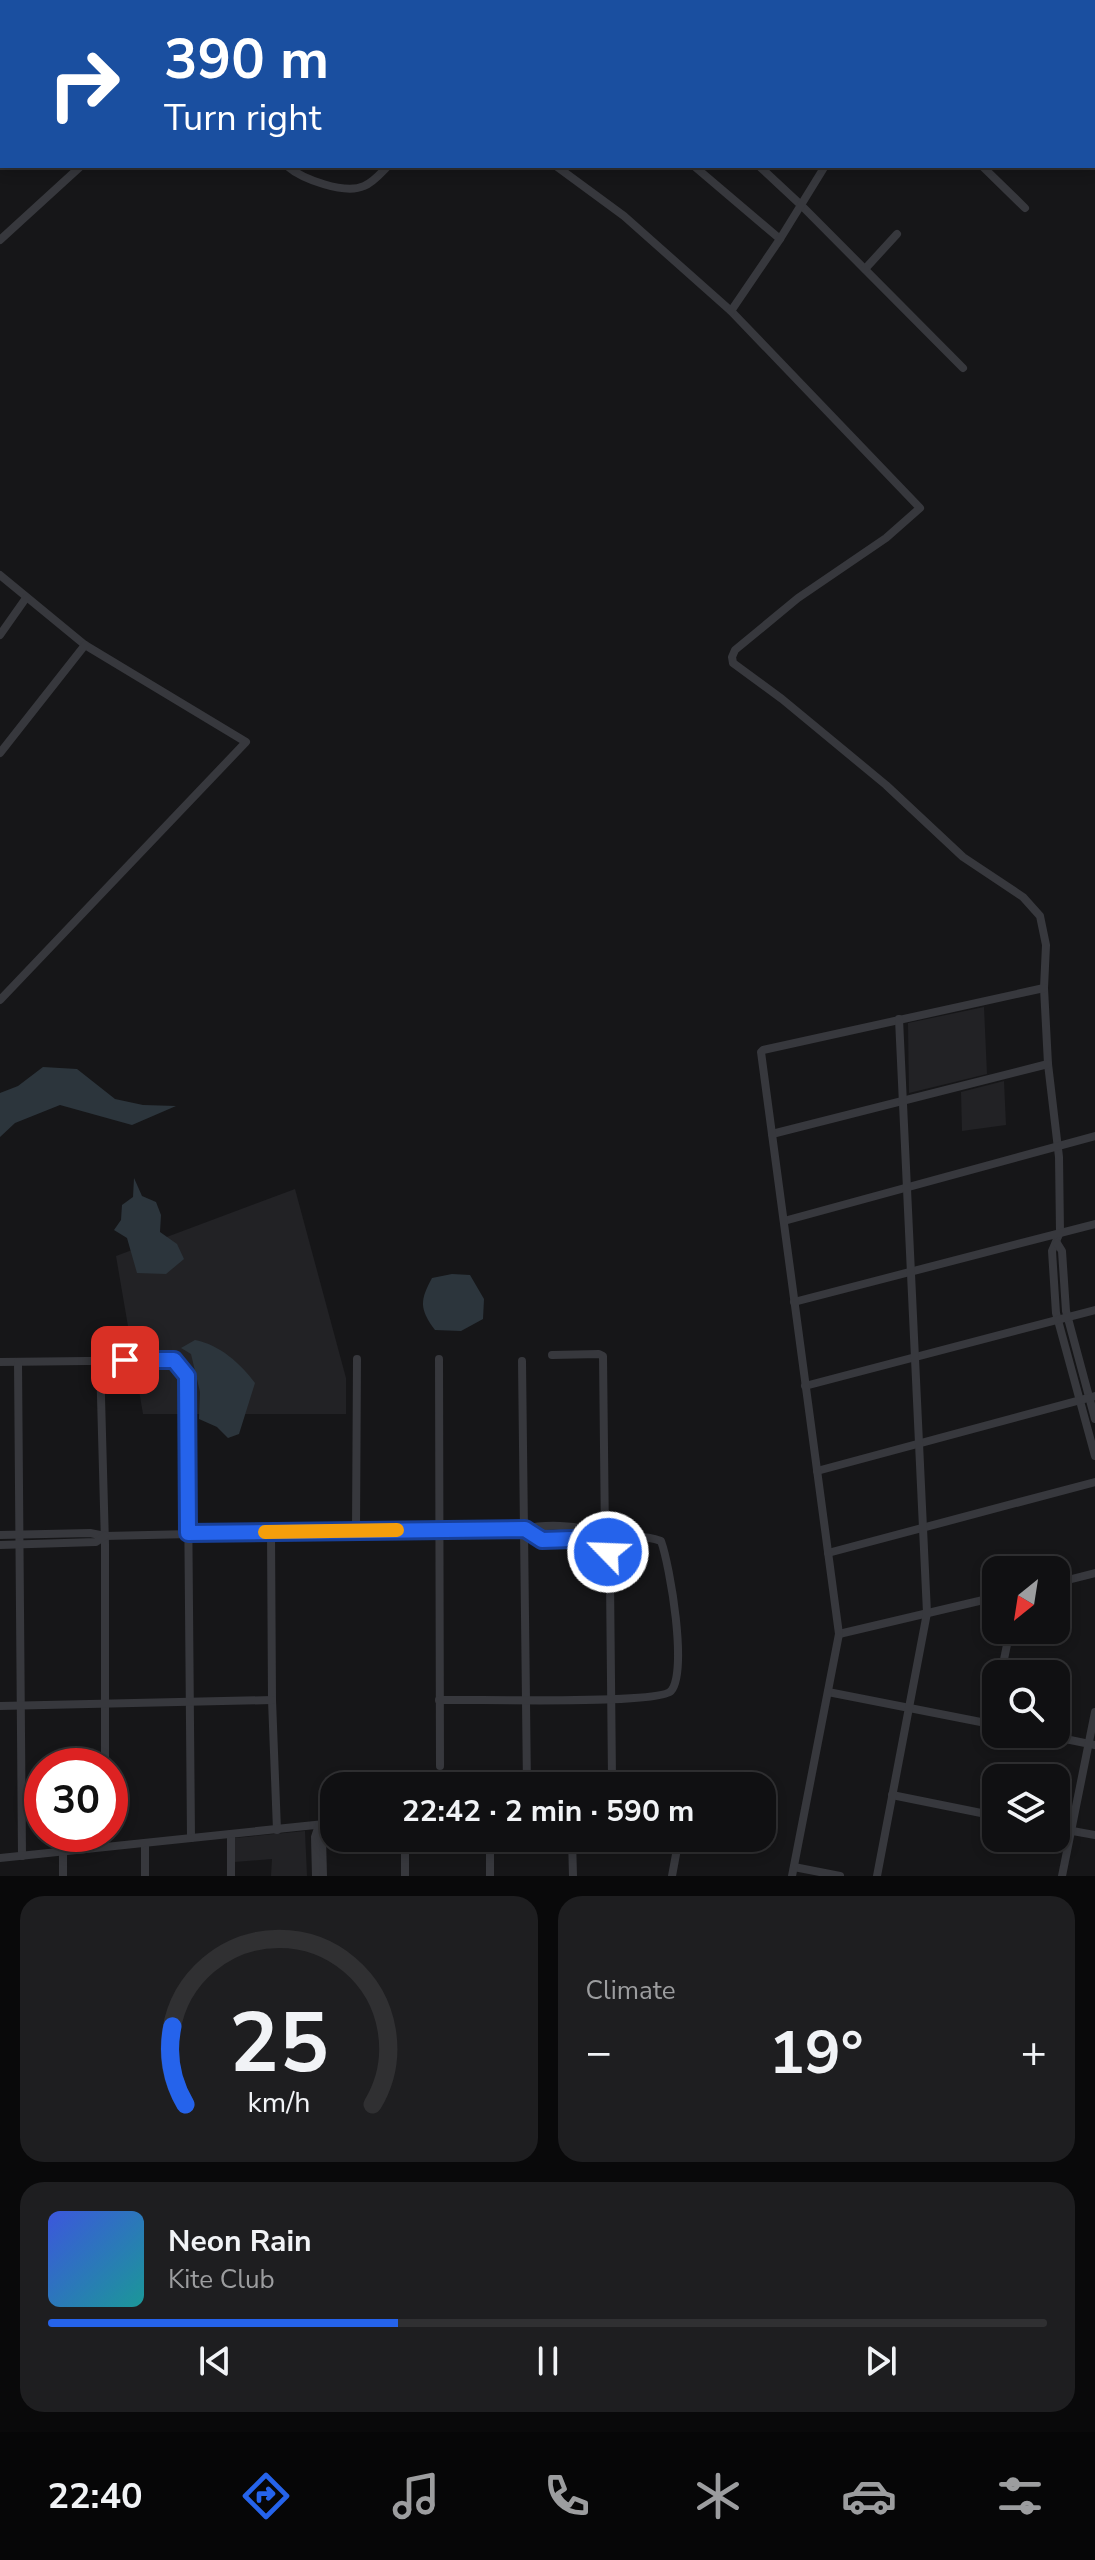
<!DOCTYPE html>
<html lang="en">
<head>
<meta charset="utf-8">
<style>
  :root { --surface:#101012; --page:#1e1e20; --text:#f1f3f6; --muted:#9c9d9f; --line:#303032; --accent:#2563eb }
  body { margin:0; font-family:"Nunito Sans",sans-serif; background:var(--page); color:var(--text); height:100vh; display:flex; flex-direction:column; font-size:30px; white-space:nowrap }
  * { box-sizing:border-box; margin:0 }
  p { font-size:26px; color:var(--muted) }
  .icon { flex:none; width:44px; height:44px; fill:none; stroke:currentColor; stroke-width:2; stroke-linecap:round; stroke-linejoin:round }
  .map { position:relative; height:1876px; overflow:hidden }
  .details { display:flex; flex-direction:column; gap:20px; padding:20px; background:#09090a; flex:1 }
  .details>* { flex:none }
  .top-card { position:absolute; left:0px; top:0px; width:1096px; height:168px; box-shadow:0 4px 12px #0003,0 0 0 2px var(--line); background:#1a4fa0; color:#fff; overflow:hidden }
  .needle { width:52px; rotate:210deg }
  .fabs { position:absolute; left:982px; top:1556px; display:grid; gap:16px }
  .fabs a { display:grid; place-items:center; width:88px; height:88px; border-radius:16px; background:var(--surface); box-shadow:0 4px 12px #0003,0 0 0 2px var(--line); font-size:40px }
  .speed { position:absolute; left:24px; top:1748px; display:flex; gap:16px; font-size:40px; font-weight:700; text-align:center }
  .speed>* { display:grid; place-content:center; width:104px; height:104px; border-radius:50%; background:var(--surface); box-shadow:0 4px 12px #0003,0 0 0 2px var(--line); line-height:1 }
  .speed .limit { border:12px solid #d22; background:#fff; color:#111 }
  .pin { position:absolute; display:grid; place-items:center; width:68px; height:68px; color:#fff; margin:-34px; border-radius:16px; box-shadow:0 4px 12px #0006 }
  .me { position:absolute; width:88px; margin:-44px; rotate:294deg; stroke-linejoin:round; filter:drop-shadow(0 0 6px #0008) }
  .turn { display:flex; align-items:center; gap:28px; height:168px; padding:0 32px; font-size:36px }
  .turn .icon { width:104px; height:104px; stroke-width:2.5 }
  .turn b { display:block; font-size:56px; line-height:68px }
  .big { font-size:60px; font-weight:700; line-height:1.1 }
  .details .widget { flex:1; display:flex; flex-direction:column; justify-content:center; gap:12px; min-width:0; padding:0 28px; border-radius:24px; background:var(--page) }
  .details .dial { align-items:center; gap:0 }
  .dial svg { height:208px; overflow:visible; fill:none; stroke:var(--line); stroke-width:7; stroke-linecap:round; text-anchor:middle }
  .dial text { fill:var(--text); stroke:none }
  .song { display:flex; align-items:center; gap:24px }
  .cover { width:96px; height:96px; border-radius:12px; background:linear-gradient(135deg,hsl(230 70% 55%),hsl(180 70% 35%)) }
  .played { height:8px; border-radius:4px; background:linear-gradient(90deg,var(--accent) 35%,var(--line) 35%) }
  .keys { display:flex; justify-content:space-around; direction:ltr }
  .heat { display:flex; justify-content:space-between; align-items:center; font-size:44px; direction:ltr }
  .details .tiles { flex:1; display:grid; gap:20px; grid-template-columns:1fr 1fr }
  .widget:last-child { grid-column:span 2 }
  .trip { position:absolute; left:320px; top:1772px; width:456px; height:80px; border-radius:24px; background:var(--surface); box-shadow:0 4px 12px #0003,0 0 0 2px var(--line); font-weight:700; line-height:80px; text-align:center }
  .menu { display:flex; height:128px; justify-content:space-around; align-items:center; background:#060607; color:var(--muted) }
  .menu .icon { width:56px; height:56px }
  .menu .on { color:var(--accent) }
  .menu b { font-size:36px; color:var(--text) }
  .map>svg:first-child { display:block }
</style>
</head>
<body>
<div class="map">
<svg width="1095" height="1876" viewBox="0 0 1095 1876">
  <rect width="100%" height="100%" fill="#161618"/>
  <!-- built -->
  <g fill="#222225">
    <path d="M984,1007l3,67 -78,19 -1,-70z"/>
    <path d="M1004,1081l2,44 -44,6 -1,-39z"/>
    <path d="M295,1189l51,189v36h-203l-27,-158z"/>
    <path d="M305,1831l2,45h-36l1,-17 -38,3 1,-24z"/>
  </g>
  <!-- water -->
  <g fill="#2c353c">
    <path d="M43,1067l34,2 38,30 28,6 33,1 -44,19 -72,-20 -45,18 -15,14v-44l18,-7z"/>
    <path d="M134,1178l8,18 14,6 5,13 -1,17 17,12 7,15 -18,15 -29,-1 -10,-35 -13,-8 7,-10 1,-15 11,-8z"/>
    <path d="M452,1274l18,1 14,24 -1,20 -22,12 -26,-1c-16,-21 -15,-30 -3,-52z"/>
    <path d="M195,1340c25,5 45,23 60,43l-16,51 -11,4 -11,-11 -18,-8 1,-27 -9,-38 -10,-6z"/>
  </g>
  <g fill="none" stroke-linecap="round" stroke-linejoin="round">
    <!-- street -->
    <g stroke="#37383d" stroke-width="8">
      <path d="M106,0l2,2"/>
      <path d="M332,0l2,2"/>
      <path d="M554,0l2,2"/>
      <path d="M777,0l3,2"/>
      <path d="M131,2l2,-2"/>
      <path d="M175,2l2,-2"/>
      <path d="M287,166c15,13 58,29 77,20 9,-3 17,-13 24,-20"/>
      <path d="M556,166l68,50 107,95 189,197 -34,30 -88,60 -63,52 -3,7 1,6 49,36 104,86 77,72 60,40 17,19 6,29 -2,43 4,76 11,93 1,75 -8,19 4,62 39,143"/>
      <path d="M694,166l86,73"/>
      <path d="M759,166l43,40 161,162"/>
      <path d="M982,166l43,42"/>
      <path d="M0,240l81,-74"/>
      <path d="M865,269l32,-35"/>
      <path d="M731,311l49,-72 45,-73"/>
      <path d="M0,575l85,70 161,97 -246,258"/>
      <path d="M0,635l26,-37"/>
      <path d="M0,753l85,-108"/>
      <path d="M772,1134l276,-70"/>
      <path d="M784,1221l311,-85"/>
      <path d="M1057,1243l5,8 4,60 29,108"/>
      <path d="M794,1302l301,-78"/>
      <path d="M552,1355l47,-1 4,2 2,182"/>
      <path d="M439,1359l1,407"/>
      <path d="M100,1360l5,184v222"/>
      <path d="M522,1361l5,425"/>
      <path d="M0,1362l174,-2 13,16 4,462"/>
      <path d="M18,1362l4,494"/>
      <path d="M805,1386l290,-76"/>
      <path d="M817,1471l278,-75"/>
      <path d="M356,1530l1,-171"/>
      <path d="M271,1532l1,168 5,130"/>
      <path d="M0,1535l90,-2 15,3 251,-6 169,-1c19,-5 67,-5 80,9l5,42 2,199 -3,7"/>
      <path d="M0,1545l96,-3 9,-6"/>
      <path d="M828,1553l267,-71"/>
      <path d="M1056,1583l39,-10"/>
      <path d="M839,1634l157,-37"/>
      <path d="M1001,1674l9,-44"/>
      <path d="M828,1692l168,33"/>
      <path d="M439,1700c31,-1 219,5 232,-9 17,-20 -1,-125 -10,-150 -40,-15 -103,17 -136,-12"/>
      <path d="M0,1706l272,-6"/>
      <path d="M991,1724l5,-23"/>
      <path d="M1041,1734l54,11"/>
      <path d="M892,1795l104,21"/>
      <path d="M318,1828l4,9 1,39"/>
      <path d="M1056,1828l39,7"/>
      <path d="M231,1834v42"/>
      <path d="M405,1838v38"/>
      <path d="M490,1838v38"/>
      <path d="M572,1838l1,38"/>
      <path d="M145,1843v33"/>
      <path d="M63,1852v24"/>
      <path d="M0,1858l334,-35"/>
      <path d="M794,1867l46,9"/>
      <path d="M316,1876l-1,-39 4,-12"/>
      <path d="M672,1876l7,-38"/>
      <path d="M792,1876l47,-242 -78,-582 2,-2 281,-62"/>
      <path d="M877,1876l50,-263 -28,-594"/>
      <path d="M1062,1876l33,-164"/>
    </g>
  </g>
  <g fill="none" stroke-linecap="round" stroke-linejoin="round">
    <defs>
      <path id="route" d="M125,1360h49l13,16 1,157 337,-4 17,11 63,-2 3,14"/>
    </defs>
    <!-- route casing -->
    <use href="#route" stroke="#184099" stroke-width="20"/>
    <!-- route -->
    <use href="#route" stroke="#2563eb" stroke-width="14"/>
    <!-- slow -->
    <path stroke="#f59e0b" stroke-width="14" d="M265,1532l132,-2"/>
  </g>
</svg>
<div class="fabs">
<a><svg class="needle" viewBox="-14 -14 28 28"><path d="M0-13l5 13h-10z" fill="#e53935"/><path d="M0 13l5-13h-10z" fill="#9c9d9f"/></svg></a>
<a><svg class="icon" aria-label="search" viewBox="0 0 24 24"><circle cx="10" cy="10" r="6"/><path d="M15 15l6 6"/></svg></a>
<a><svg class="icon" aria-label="layers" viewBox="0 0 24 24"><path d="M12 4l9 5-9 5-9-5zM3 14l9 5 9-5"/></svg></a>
</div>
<div class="speed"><div class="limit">30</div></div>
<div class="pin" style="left:125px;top:1360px;background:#d93025"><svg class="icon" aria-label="arrive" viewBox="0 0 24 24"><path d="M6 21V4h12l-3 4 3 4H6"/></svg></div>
<svg class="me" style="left:608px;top:1552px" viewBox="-20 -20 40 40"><circle r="17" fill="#2563eb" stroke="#fff" stroke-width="3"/><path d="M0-11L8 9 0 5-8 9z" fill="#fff"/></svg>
<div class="trip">22:42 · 2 min · 590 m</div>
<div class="top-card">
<div class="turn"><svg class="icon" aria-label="right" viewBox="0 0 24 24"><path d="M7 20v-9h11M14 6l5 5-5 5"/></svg><div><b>390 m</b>Turn right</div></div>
</div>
</div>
<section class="details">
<div class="tiles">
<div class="widget dial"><svg viewBox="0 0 100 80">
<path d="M14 69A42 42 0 1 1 86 69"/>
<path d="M14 69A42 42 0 0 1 9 39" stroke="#2563eb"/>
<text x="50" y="56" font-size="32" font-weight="700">25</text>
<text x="50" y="72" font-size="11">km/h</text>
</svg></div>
<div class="widget"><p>Climate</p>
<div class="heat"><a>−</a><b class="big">19°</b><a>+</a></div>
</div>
<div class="widget">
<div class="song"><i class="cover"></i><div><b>Neon Rain</b><p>Kite Club</p></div></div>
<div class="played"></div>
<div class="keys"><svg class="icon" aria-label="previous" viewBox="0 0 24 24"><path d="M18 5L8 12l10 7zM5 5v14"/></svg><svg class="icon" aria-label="pause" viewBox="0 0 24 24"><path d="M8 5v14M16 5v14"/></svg><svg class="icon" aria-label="next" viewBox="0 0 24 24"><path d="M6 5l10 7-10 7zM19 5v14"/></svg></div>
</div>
</div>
</section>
<nav class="menu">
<b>22:40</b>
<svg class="icon on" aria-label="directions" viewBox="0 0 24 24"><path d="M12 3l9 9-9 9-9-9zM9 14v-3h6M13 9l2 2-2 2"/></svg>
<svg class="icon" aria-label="music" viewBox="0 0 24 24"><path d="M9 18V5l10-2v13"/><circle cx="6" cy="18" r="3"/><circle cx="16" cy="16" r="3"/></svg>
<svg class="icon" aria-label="phone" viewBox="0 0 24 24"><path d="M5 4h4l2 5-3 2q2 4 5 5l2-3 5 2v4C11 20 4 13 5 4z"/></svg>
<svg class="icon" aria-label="climate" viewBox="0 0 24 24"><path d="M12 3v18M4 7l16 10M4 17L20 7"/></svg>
<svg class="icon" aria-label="car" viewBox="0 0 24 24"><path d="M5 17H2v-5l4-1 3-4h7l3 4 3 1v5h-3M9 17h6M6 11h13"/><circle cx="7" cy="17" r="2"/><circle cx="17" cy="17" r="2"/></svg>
<svg class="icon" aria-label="filters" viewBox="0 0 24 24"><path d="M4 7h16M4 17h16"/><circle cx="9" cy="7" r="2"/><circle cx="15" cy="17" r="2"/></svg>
</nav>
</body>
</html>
